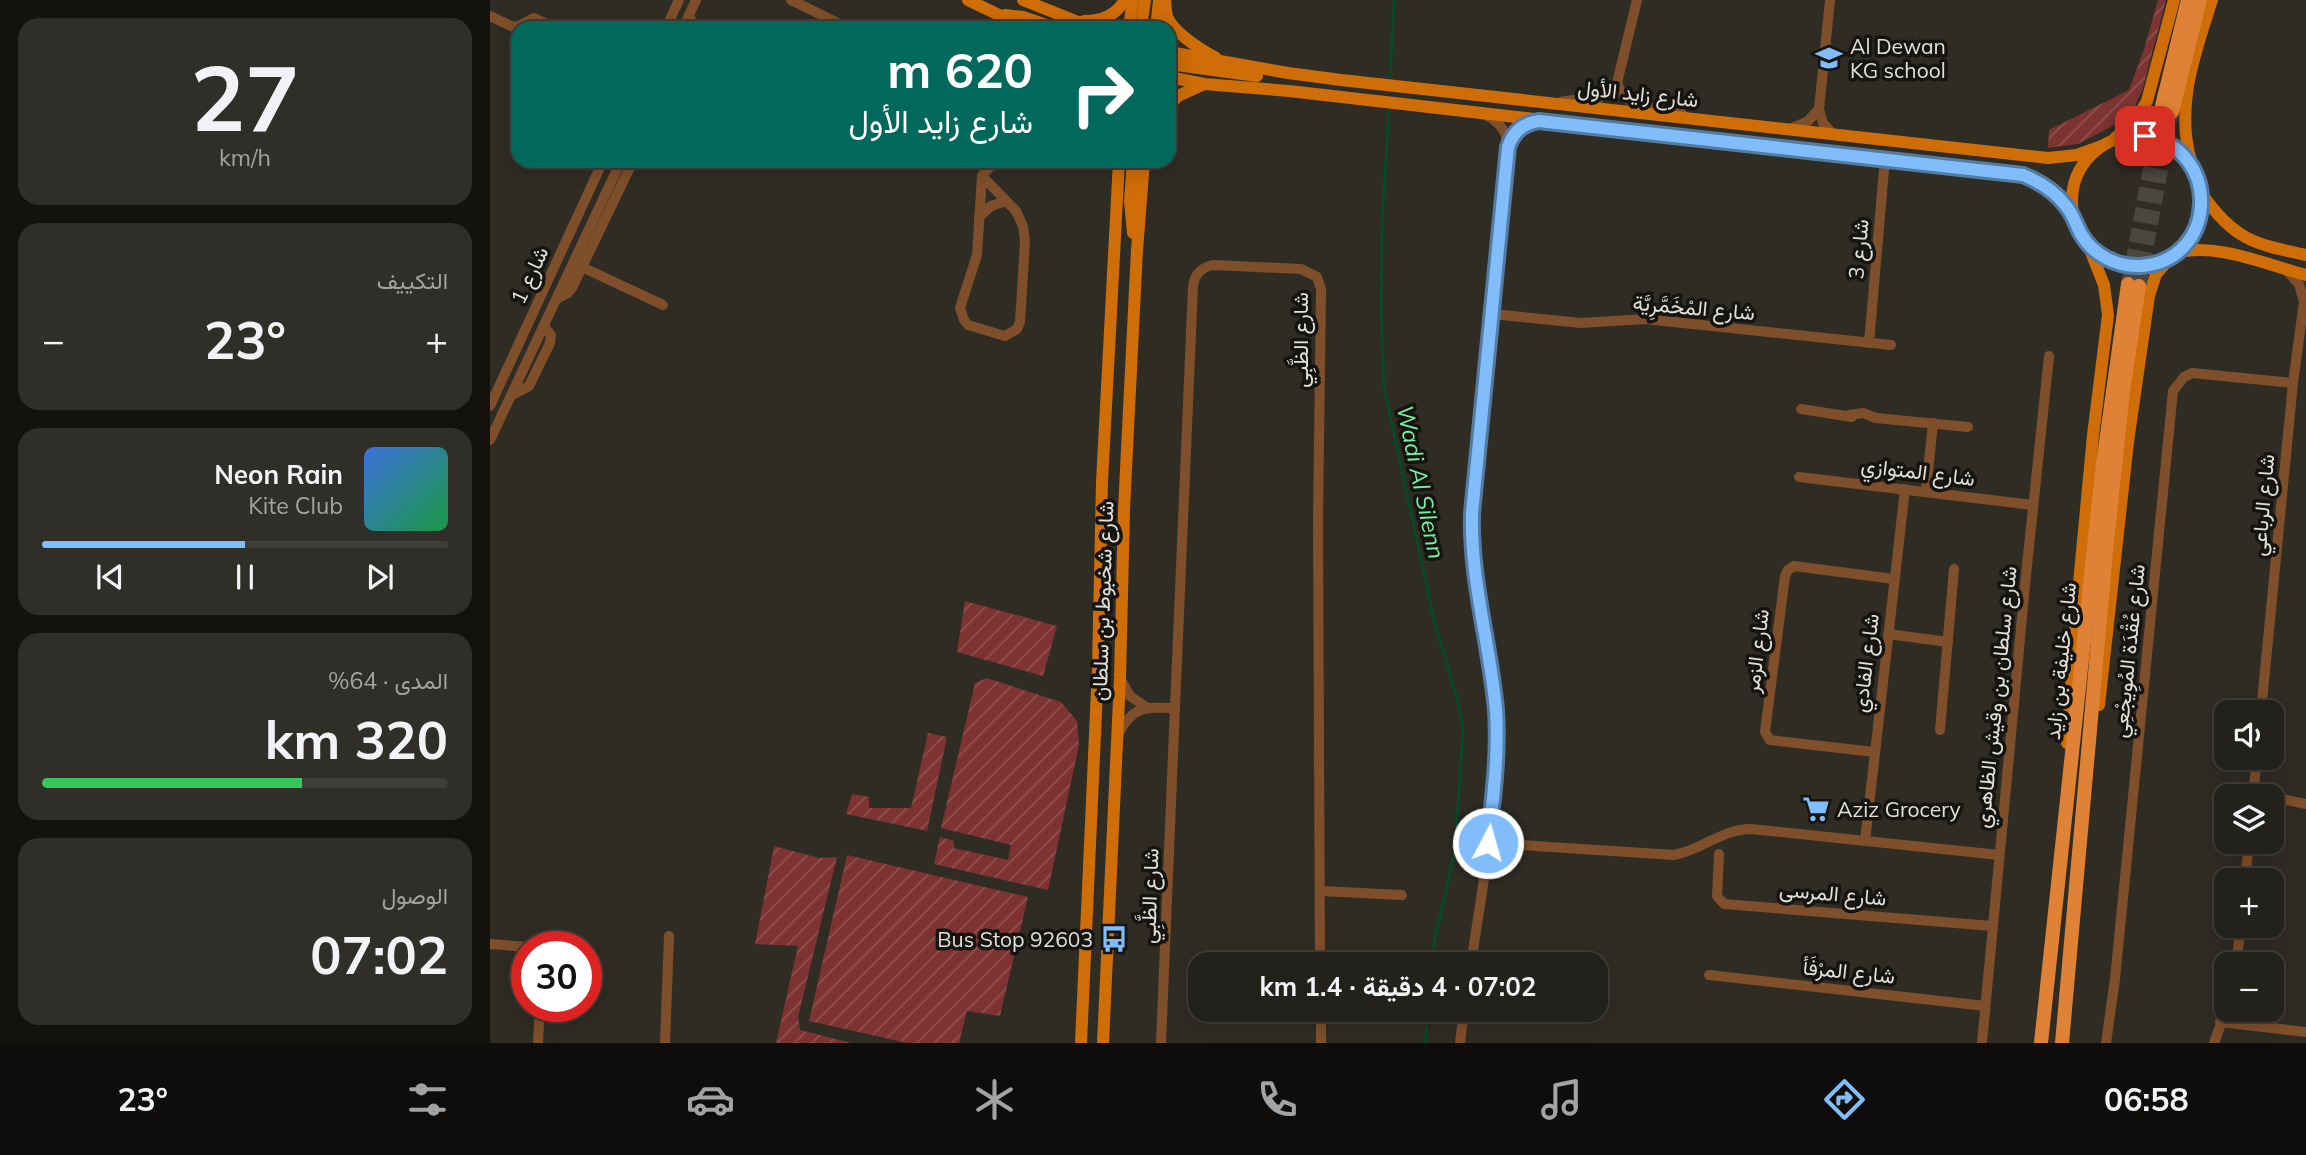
<!DOCTYPE html>
<html lang="ar">
<head>
<meta charset="utf-8">
<style>
  :root { --surface:#23211b; --page:#2f2e28; --text:#f1f3f6; --muted:#a3a3a3; --line:#403e3a; --accent:#81bdfa }
  body { margin:0; font-family:Mulish,Vazirmatn,sans-serif; background:var(--page); color:var(--text); direction:rtl; height:100vh; display:flex; flex-direction:column; font-size:26px; white-space:nowrap }
  * { box-sizing:border-box; margin:0 }
  p { font-size:23px; color:var(--muted) }
  .icon { flex:none; width:38px; height:38px; fill:none; stroke:currentColor; stroke-width:2; stroke-linecap:round; stroke-linejoin:round }
  .map { position:relative; flex:1; overflow:hidden; direction:ltr }
  .drawer { display:flex; flex-direction:column; gap:18px; padding:18px; background:#13120f; width:490px }
  .drawer>* { flex:none }
  .banner { position:absolute; left:21px; top:21px; width:665px; height:147px; border-radius:21px; box-shadow:0 4px 18px #0003,0 0 0 2px var(--line); direction:rtl; background:#00695c; color:#fff; overflow:hidden }
  .fabs { position:absolute; left:1724px; top:700px; display:grid; gap:14px }
  .fabs a { display:grid; place-items:center; width:70px; height:70px; border-radius:14px; background:var(--surface); box-shadow:0 4px 18px #0003,0 0 0 2px var(--line); font-size:35px }
  .speed { position:absolute; left:21px; top:931px; display:flex; gap:14px; font-size:35px; font-weight:700; text-align:center }
  .speed>* { display:grid; place-content:center; width:91px; height:91px; border-radius:50%; background:var(--surface); box-shadow:0 4px 18px #0003,0 0 0 2px var(--line); line-height:1 }
  .speed .limit { border:10px solid #d22; background:#fff; color:#111 }
  .pin { position:absolute; display:grid; place-items:center; width:60px; height:60px; color:#fff; margin:-30px; border-radius:14px; box-shadow:0 4px 10px #0006 }
  .me { position:absolute; width:77px; margin:-38px; rotate:6deg; stroke-linejoin:round; filter:drop-shadow(0 0 5px #0008) }
  .turn { display:flex; align-items:center; gap:24px; height:147px; padding:0 28px; font-size:32px }
  .turn .icon { width:91px; height:91px; stroke-width:2.5 }
  .turn b { display:block; font-size:49px; line-height:60px }
  .big { font-size:52px; font-weight:700; line-height:1.1 }
  .drawer .tile { flex:1; display:flex; flex-direction:column; justify-content:center; gap:10px; min-width:0; padding:0 24px; border-radius:21px; background:var(--page) }
  .drawer .dial { align-items:center; gap:0 }
  .dial b { font-size:91px; line-height:1 }
  .song { display:flex; align-items:center; gap:21px }
  .cover { width:84px; height:84px; border-radius:10px; background:linear-gradient(135deg,hsl(220 70% 55%),hsl(140 70% 35%)) }
  .played { height:7px; border-radius:4px; background:linear-gradient(90deg,var(--accent) 50%,var(--line) 50%) }
  .keys { display:flex; justify-content:space-around; direction:ltr }
  .heat { display:flex; justify-content:space-between; align-items:center; font-size:38px; direction:ltr }
  .charge { height:10px; border-radius:5px; background:linear-gradient(90deg,#34c759 64%,var(--line) 0) }
  .trip { position:absolute; left:698px; top:952px; width:420px; height:70px; border-radius:21px; background:var(--surface); box-shadow:0 4px 18px #0003,0 0 0 2px var(--line); font-weight:700; line-height:70px; text-align:center; direction:rtl }
  .tabs { display:flex; height:112px; justify-content:space-around; align-items:center; background:#0e0d0b; color:var(--muted) }
  .tabs .icon { width:49px; height:49px }
  .tabs .on { color:var(--accent) }
  .tabs b { font-size:32px; color:var(--text) }
  main { display:flex; flex:1; min-height:0 }
  .map>svg:first-child { display:block }
</style>
</head>
<body>
<main>
<div class="map">
<svg width="1816" height="1043" viewBox="0 0 1816 1043">
  <defs>
    <pattern id="garden-furrows" width="10" height="10" patternUnits="userSpaceOnUse" patternTransform="scale(1.75)"><rect width="10" height="10" fill="#7d3331"/><path d="M-1 1l2-2M0 10L10 0M9 11l2-2" fill="none" stroke="#8f504e"/></pattern>
  </defs>
  <rect width="100%" height="100%" fill="#2f2c24"/>
  <!-- garden -->
  <g fill="url(#garden-furrows)">
    <path d="M1668,0h8l-24,91 -11,22 -7,7 -46,24 -30,4 1,-18 80,-40 15,-41z"/>
    <path d="M475,601l92,25 -14,50 -86,-24z"/>
    <path d="M497,678l74,24 16,19 2,24 -31,145 -114,-26 6,-27 14,4v7l54,12 3,-15 -70,-17 34,-145z"/>
    <path d="M438,733l19,4 -20,94 -81,-17 6,-20 17,3v11h42z"/>
    <path d="M284,846l45,12 18,-1 -39,160 2,13 51,13h-75l22,-97 -43,-2z"/>
    <path d="M357,855l181,42 -28,119 -33,-5 -8,32h-52l-98,-22z"/>
  </g>
  <g fill="none" stroke-linecap="round" stroke-linejoin="round">
    <!-- stream -->
    <g stroke="#004e26" stroke-width="2.5">
      <path d="M900,81l4,-81"/>
      <path d="M899,108l-7,117 -1,85 3,77 50,233 24,82 5,28 -8,120 -21,94 -1,20"/>
      <path d="M935,1043l3,-33"/>
    </g>
    <!-- highway-tunnel -->
    <g stroke="#4a473f" stroke-width="14" stroke-dasharray="14 7" stroke-linecap="butt">
      <path d="M1638,284l34,-178"/>
      <path d="M1649,286l33,-174"/>
    </g>
    <!-- minor -->
    <g stroke="#7f4f2b" stroke-width="10">
      <path d="M301,0l57,28"/>
      <path d="M1340,0l-11,109 4,14 10,11"/>
      <path d="M199,15l6,13"/>
      <path d="M0,16l23,11 6,-1 15,-8 22,10"/>
      <path d="M176,28l13,-28"/>
      <path d="M193,28l13,-28"/>
      <path d="M1127,83l7,14 6,4 52,13"/>
      <path d="M1071,102c25,-7 39,6 56,-19l20,-83"/>
      <path d="M1302,128l16,-7 11,-12"/>
      <path d="M1018,147l10,-17 19,-9"/>
      <path d="M492,176l34,35 7,15 2,16 -5,80 -3,7 -12,7 -37,-11 -4,-5 -4,-12 17,-53z"/>
      <path d="M492,176l13,-15"/>
      <path d="M489,217l12,-11 15,-5"/>
      <path d="M92,267l81,38"/>
      <path d="M68,298l10,-5 4,-5 61,-127"/>
      <path d="M1003,314l88,9 64,-4 246,26"/>
      <path d="M1379,343l16,-185"/>
      <path d="M22,395l17,-9 21,-43 1,-8 -7,-9"/>
      <path d="M0,406l113,-245"/>
      <path d="M1311,409l51,8"/>
      <path d="M1359,415l14,-2 13,5 92,9"/>
      <path d="M0,440l131,-279"/>
      <path d="M1309,477l234,28"/>
      <path d="M1436,491l7,-68"/>
      <path d="M1398,634l60,8"/>
      <path d="M631,680l9,16 16,11"/>
      <path d="M1771,712l32,-329 11,-81 -5,-18 -13,-14"/>
      <path d="M1450,730l14,-161"/>
      <path d="M628,735c14,-29 27,-28 56,-27"/>
      <path d="M1384,752l-104,-12 -5,-8 20,-156 3,-6 6,-4 100,13"/>
      <path d="M1763,796l4,-38"/>
      <path d="M1782,797l34,7"/>
      <path d="M1375,841l40,-352"/>
      <path d="M998,843l186,12c28,-5 48,-26 77,-26l248,26"/>
      <path d="M1229,854l-2,42 7,8 268,22"/>
      <path d="M1755,880l4,-38"/>
      <path d="M831,891l81,4"/>
      <path d="M0,944l38,3"/>
      <path d="M981,964c12,-82 29,-167 25,-250 -3,-67 -25,-133 -24,-201l36,-366c-1,-15 -8,-25 -21,-31"/>
      <path d="M1746,964l5,-38"/>
      <path d="M1219,975l276,31"/>
      <path d="M831,1010v33"/>
      <path d="M1730,1022l86,10"/>
      <path d="M48,1043l2,-37"/>
      <path d="M175,1043l4,-107"/>
      <path d="M671,1043c11,-252 20,-504 32,-756 1,-12 7,-19 20,-22l88,4 16,8 4,12 -3,232 2,443"/>
      <path d="M970,1043l4,-33"/>
      <path d="M1492,1043l44,-468 23,-219"/>
      <path d="M1616,1043l9,-64 58,-588 11,-14 8,-4 101,10"/>
      <path d="M1724,1043l12,-33"/>
    </g>
    <!-- major -->
    <g stroke="#cf6d08" stroke-width="12">
      <path d="M478,0l58,28"/>
      <path d="M533,0l70,28"/>
      <path d="M675,0c1,8 0,16 5,22 10,15 30,27 46,36"/>
      <path d="M515,15l18,2 32,11"/>
      <path d="M594,21c18,0 31,-5 41,-21"/>
      <path d="M639,28l4,-28"/>
      <path d="M651,28l4,-28"/>
      <path d="M666,28l3,-27"/>
      <path d="M679,52l119,21 53,7 707,78 29,-3 25,-9"/>
      <path d="M679,64l88,12"/>
      <path d="M679,77l35,7 85,7 734,84c24,10 40,23 52,46"/>
      <path d="M679,106l9,-10 26,-12"/>
      <circle cx="1647" cy="201" r="65"/>
      <path d="M1625,138l20,-17 12,-20 27,-101"/>
      <path d="M643,161l-3,40 3,32"/>
      <path d="M1701,161c-16,-55 4,-108 21,-161"/>
      <path d="M1712,194c32,46 52,50 104,61"/>
      <path d="M1686,253c40,-11 91,12 130,22"/>
      <path d="M1609,705l29,-263 21,-146 7,-22 15,-17"/>
      <path d="M1577,743l9,-128 17,-180 15,-120 -4,-30 -17,-43"/>
      <path d="M591,1043l17,-375 4,-186 17,-321"/>
      <path d="M613,1043l17,-365 4,-168 13,-260 7,-89"/>
    </g>
    <!-- highway -->
    <g stroke="#e08236" stroke-width="14">
      <path d="M1672,106l26,-106"/>
      <path d="M1682,112l28,-112"/>
      <path d="M1551,1043l62,-580 25,-179"/>
      <path d="M1572,1043l44,-492 17,-160 16,-105"/>
    </g>
  </g>
  <g fill="none" stroke-linecap="round" stroke-linejoin="round">
    <defs>
      <path id="route" d="M998,843c5,-44 11,-89 8,-133 -6,-66 -26,-131 -24,-197l36,-366c5,-15 15,-24 31,-26l484,54c17,7 32,16 43,31 7,8 10,19 15,28 12,21 36,33 59,32 78,-4 83,-117 5,-130"/>
    </defs>
    <!-- route casing -->
    <use href="#route" stroke="#547ba2" stroke-width="18"/>
    <!-- route -->
    <use href="#route" stroke="#81bdfa" stroke-width="12"/>
  </g>
  <!-- icons -->
  <defs>
    <symbol id="school-bare" viewBox="-9 -9 18 18"><path d="M0-5L7-2L0 1L-7-2ZM-4 1L0 2.5L4 1V4Q0 6-4 4Z" fill="#81bdfa" stroke="#151411" stroke-width="2.5" paint-order="stroke"/></symbol>
    <symbol id="supermarket-bare" viewBox="-9 -9 18 18"><path d="M-6-5.5h2.5l.6 2H6L4.5 2H-2.5L-4.4-4H-6ZM-1.5 3.2a1.3 1.3 0 1 0 .1 0ZM3 3.2a1.3 1.3 0 1 0 .1 0Z" fill="#81bdfa" stroke="#151411" stroke-width="2.5" paint-order="stroke"/></symbol>
    <symbol id="bus-bare" viewBox="-9 -9 18 18"><path d="M-5-6H5V4H4V6H2V4H-2V6H-4V4H-5ZM-3.5-4V0h7V-4ZM-3.5 1.2v1.5H-2V1.2ZM2 1.2v1.5H3.5V1.2Z" fill="#81bdfa" stroke="#151411" stroke-width="2.5" paint-order="stroke"/></symbol>
  </defs>
  <g fill-rule="evenodd">
    <use href="#school-bare" x="1320" y="39" width="38" height="38"/>
    <use href="#supermarket-bare" x="1307" y="790" width="38" height="38"/>
    <use href="#bus-bare" x="605" y="920" width="38" height="38"/>
  </g>
  <g text-anchor="middle" dominant-baseline="central" stroke-width="7" stroke-linejoin="round" paint-order="stroke">
    <!-- poi labels -->
    <g font-size="21" fill="#e1dfda" stroke="#151411" text-anchor="start">
      <text x="1360" y="46">Al Dewan<tspan x="1360" dy="24">KG school</tspan></text>
      <text x="1347" y="809">Aziz Grocery</text>
      <text x="603" y="939" text-anchor="end">Bus Stop 92603</text>
    </g>
    <!-- street labels -->
    <g font-size="21" fill="#e1dfda" stroke="#151411">
      <text transform="translate(1148 93) rotate(6)">شارع زايد الأول</text>
      <text transform="translate(1368 249) rotate(-85)">شارع 3</text>
      <text transform="translate(39 275) rotate(-65)">شارع 1</text>
      <text transform="translate(1204 307) rotate(5)">شارع المْخَمَّرِيَّة</text>
      <text transform="translate(810 340) rotate(-90)">شارع الظَّبِي</text>
      <text transform="translate(1428 471) rotate(7)">شارع المتوازي</text>
      <text transform="translate(1772 505) rotate(-85)">شارع الرباعي</text>
      <text transform="translate(612 601) rotate(-88)">شارع شخبوط بن سلطان</text>
      <text transform="translate(1266 651) rotate(-83)">شارع الزمر</text>
      <text transform="translate(1638 651) rotate(-84)">شارع عُقْدَة المُوِيجْعِي</text>
      <text transform="translate(1570 661) rotate(-84)">شارع خليفة بن زايد</text>
      <text transform="translate(1375 663) rotate(-83)">شارع الفادي</text>
      <text transform="translate(1505 697) rotate(-84)">شارع سلطان بن وقيش الظاهري</text>
      <text transform="translate(1343 893) rotate(5)">شارع المرسى</text>
      <text transform="translate(659 896) rotate(-88)">شارع الظَّبِي</text>
      <text transform="translate(1359 971) rotate(6)">شارع المرْفَأ</text>
    </g>
    <!-- water labels -->
    <g font-size="23" font-style="italic" fill="#7aeda1" stroke="#151411">
      <text transform="translate(931 482) rotate(78)">Wadi Al Silenn</text>
    </g>
  </g>
</svg>
<div class="fabs">
<a><svg class="icon" aria-label="sound" viewBox="0 0 24 24"><path d="M4 9h4l5-4v14l-5-4H4zM17 9q2 3 0 6"/></svg></a>
<a><svg class="icon" aria-label="layers" viewBox="0 0 24 24"><path d="M12 4l9 5-9 5-9-5zM3 14l9 5 9-5"/></svg></a>
<a>+</a>
<a>−</a>
</div>
<div class="speed"><div class="limit">30</div></div>
<div class="pin" style="left:1655px;top:136px;background:#d93025"><svg class="icon" aria-label="arrive" viewBox="0 0 24 24"><path d="M6 21V4h12l-3 4 3 4H6"/></svg></div>
<svg class="me" style="left:998px;top:843px" viewBox="-20 -20 40 40"><circle r="17" fill="#81bdfa" stroke="#fff" stroke-width="3"/><path d="M0-11L8 9 0 5-8 9z" fill="#fff"/></svg>
<div class="trip">07:02 · 4 دقيقة · 1.4 km</div>
<div class="banner">
<div class="turn"><svg class="icon" aria-label="right" viewBox="0 0 24 24"><path d="M7 20v-9h11M14 6l5 5-5 5"/></svg><div><b>620 m</b>شارع زايد الأول</div></div>
</div>
</div>
<section class="drawer">
<div class="tile dial"><b>27</b><p>km/h</p></div>
<div class="tile"><p>التكييف</p>
<div class="heat"><a>−</a><b class="big">23°</b><a>+</a></div>
</div>
<div class="tile">
<div class="song"><i class="cover"></i><div><b>Neon Rain</b><p>Kite Club</p></div></div>
<div class="played"></div>
<div class="keys"><svg class="icon" aria-label="previous" viewBox="0 0 24 24"><path d="M18 5L8 12l10 7zM5 5v14"/></svg><svg class="icon" aria-label="pause" viewBox="0 0 24 24"><path d="M8 5v14M16 5v14"/></svg><svg class="icon" aria-label="next" viewBox="0 0 24 24"><path d="M6 5l10 7-10 7zM19 5v14"/></svg></div>
</div>
<div class="tile"><p>المدى · 64%</p><b class="big">320 km</b><div class="charge"></div></div>
<div class="tile"><p>الوصول</p><b class="big">07:02</b></div>
</section>
</main>
<nav class="tabs">
<b>06:58</b>
<svg class="icon on" aria-label="directions" viewBox="0 0 24 24"><path d="M12 3l9 9-9 9-9-9zM9 14v-3h6M13 9l2 2-2 2"/></svg>
<svg class="icon" aria-label="music" viewBox="0 0 24 24"><path d="M9 18V5l10-2v13"/><circle cx="6" cy="18" r="3"/><circle cx="16" cy="16" r="3"/></svg>
<svg class="icon" aria-label="phone" viewBox="0 0 24 24"><path d="M5 4h4l2 5-3 2q2 4 5 5l2-3 5 2v4C11 20 4 13 5 4z"/></svg>
<svg class="icon" aria-label="climate" viewBox="0 0 24 24"><path d="M12 3v18M4 7l16 10M4 17L20 7"/></svg>
<svg class="icon" aria-label="car" viewBox="0 0 24 24"><path d="M5 17H2v-5l4-1 3-4h7l3 4 3 1v5h-3M9 17h6M6 11h13"/><circle cx="7" cy="17" r="2"/><circle cx="17" cy="17" r="2"/></svg>
<svg class="icon" aria-label="filters" viewBox="0 0 24 24"><path d="M4 7h16M4 17h16"/><circle cx="9" cy="7" r="2"/><circle cx="15" cy="17" r="2"/></svg>
<b>23°</b>
</nav>
</body>
</html>
